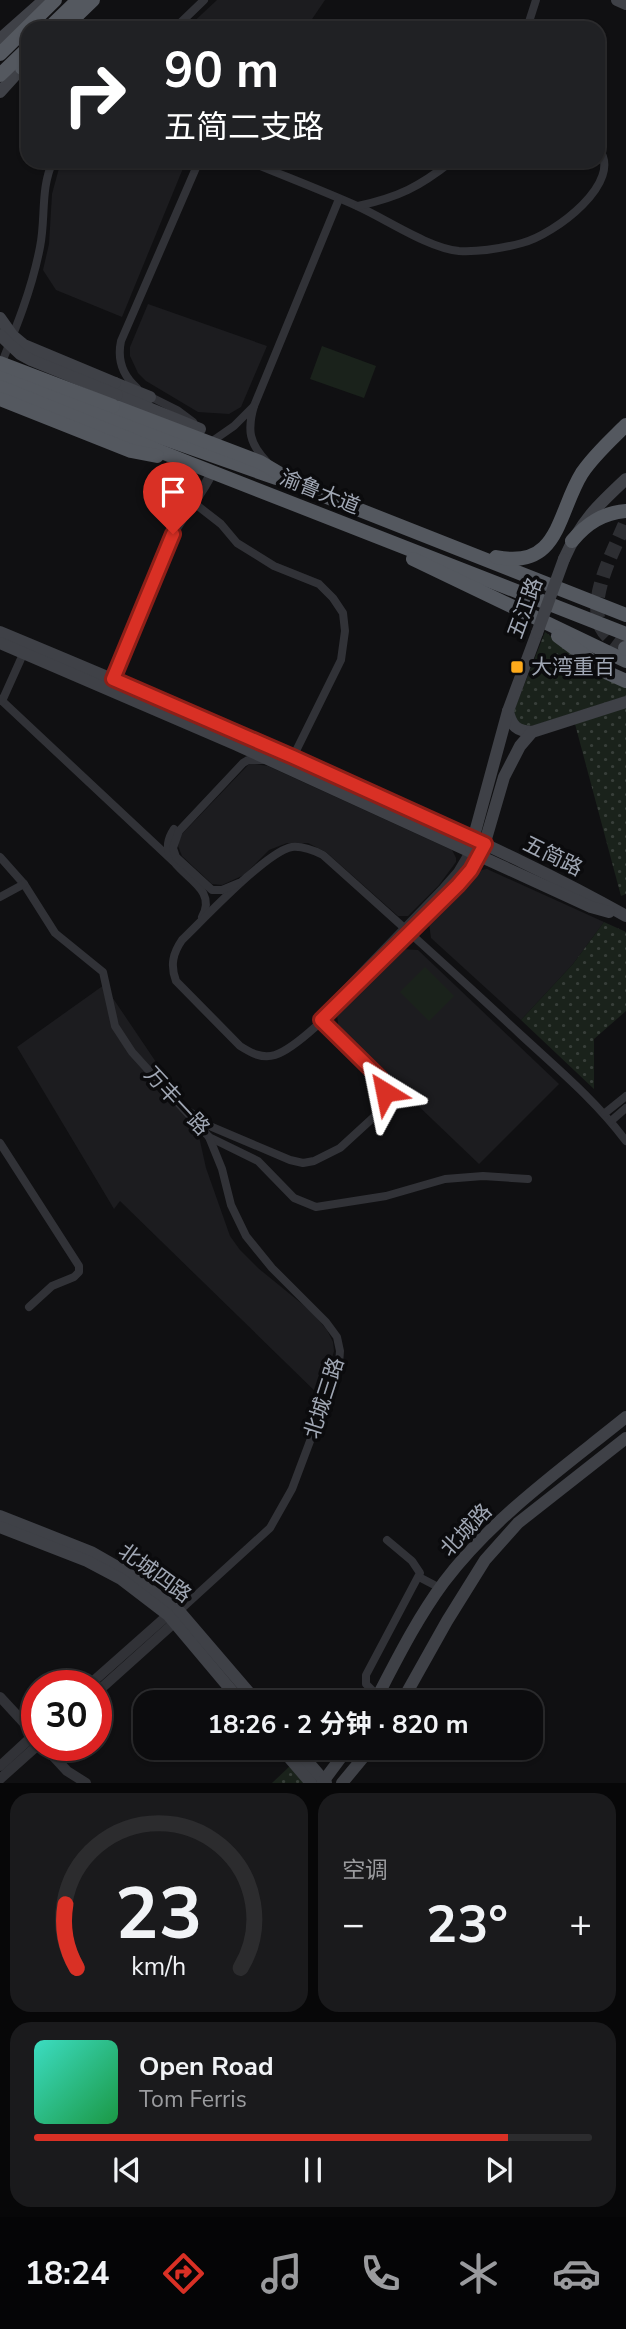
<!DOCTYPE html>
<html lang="zh">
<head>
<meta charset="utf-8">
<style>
  :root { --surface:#0c0c0e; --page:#1a1a1c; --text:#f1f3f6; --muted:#9a9b9e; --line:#2c2c2e; --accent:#d93025 }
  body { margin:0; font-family:"Nunito Sans","Noto Sans SC",sans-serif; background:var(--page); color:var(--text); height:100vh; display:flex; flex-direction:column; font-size:26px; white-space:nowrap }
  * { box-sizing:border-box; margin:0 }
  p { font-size:23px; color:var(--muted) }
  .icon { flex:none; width:38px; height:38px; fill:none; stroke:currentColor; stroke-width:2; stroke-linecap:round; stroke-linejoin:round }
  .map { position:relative; height:1783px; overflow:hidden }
  .sheet { display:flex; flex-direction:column; gap:10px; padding:10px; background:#070708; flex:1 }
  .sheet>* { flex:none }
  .banner { position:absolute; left:21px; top:21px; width:584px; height:147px; border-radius:21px; box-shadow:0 2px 5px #0004,0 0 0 2px var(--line); background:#202124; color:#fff; overflow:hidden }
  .speed { position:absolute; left:21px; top:1670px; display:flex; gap:14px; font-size:35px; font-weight:700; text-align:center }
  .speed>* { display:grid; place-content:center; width:91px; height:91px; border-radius:50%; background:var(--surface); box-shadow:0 2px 5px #0004,0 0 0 2px var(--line); line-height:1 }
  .speed .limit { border:10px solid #d22; background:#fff; color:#111 }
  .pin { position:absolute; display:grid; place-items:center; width:60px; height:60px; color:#fff; margin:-72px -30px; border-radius:50% 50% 50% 0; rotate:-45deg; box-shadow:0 0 7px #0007 }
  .pin .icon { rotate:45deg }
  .me { position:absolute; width:77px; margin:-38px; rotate:325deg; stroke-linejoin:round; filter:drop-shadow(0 0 5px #0008) }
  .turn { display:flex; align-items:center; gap:24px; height:147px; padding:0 28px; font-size:32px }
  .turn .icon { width:91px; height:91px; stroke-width:2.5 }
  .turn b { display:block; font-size:49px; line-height:60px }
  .big { font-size:52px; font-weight:700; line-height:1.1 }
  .sheet .widget { flex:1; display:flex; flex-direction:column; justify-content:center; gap:10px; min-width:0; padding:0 24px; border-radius:21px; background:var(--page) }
  .sheet .dial { align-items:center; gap:0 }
  .dial svg { height:182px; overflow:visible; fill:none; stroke:var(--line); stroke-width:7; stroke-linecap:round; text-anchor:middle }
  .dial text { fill:var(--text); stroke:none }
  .song { display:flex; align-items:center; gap:21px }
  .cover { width:84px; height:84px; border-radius:10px; background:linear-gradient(135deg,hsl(170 70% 55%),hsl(140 70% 35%)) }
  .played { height:7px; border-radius:4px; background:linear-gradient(90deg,var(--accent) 85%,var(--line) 85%) }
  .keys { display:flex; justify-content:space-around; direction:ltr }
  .heat { display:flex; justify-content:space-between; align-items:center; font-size:38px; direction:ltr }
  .sheet .tiles { flex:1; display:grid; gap:10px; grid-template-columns:1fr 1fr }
  .widget:last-child { grid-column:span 2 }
  .trip { position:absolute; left:133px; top:1690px; width:410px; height:70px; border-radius:21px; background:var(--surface); box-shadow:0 2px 5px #0004,0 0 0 2px var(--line); font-weight:700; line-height:70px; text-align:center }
  .tab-bar { display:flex; height:112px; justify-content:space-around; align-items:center; background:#050506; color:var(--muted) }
  .tab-bar .icon { width:49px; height:49px }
  .tab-bar .on { color:var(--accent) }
  .tab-bar b { font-size:32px; color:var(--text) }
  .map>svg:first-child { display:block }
</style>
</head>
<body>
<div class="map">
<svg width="626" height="1783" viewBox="0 0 626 1783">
  <defs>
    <pattern id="park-dots" width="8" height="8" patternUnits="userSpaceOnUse" patternTransform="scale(1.75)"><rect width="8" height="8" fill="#1a221b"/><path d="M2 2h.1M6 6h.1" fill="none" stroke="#383f3a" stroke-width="1.8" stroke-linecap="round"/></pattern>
  </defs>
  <rect width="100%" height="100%" fill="#101012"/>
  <!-- built -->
  <g fill="#1c1c1f">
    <path d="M217,0h108l-19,28h-119z"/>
    <path d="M61,161h125l-64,156 -66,-27 -13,-20 6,-26 3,-50z"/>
    <path d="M148,304l119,42 -26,61 -12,7 -31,-2 -52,-31 -8,-8 -8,-17v-9z"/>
    <path d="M250,763l18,3 184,84 4,8v4l-17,23 -31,31h-10l-72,-64 -18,-9h-21l-18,7 -25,25 -22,10 -10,-1 -30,-28 -4,-10 1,-5 3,-7z"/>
    <path d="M487,869l117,53 -31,42 -52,56 -90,-82 -2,-15 48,-52z"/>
    <path d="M399,949l19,1 141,134 -80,80 -140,-134 -2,-15z"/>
    <path d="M104,985l83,123 11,24 8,36 24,68 10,14 18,18 54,44 15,18 6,12 1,9 -13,46 -201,-196 -6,8 -97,-162z"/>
  </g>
  <!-- grass -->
  <g fill="#1a221b">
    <path d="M322,346l54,20 -12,32 -54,-19z"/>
    <path d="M425,967l29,29 -25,25 -29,-29z"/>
  </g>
  <!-- park -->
  <g fill="url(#park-dots)">
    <path d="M545,632l62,46 19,8v10l-94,30 -10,-1 -7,-7 -1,-7z"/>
    <path d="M626,707v187l-5,2 -46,-172z"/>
    <path d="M604,922l22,10v79l-32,28v50l-73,-69 52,-56z"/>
    <path d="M290,1766l14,17h-32z"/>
  </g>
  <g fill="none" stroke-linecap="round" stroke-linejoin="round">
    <!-- trunk-tunnel -->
    <path stroke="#2d2e32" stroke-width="14" stroke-dasharray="14 7" stroke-linecap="butt" d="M625,648c-10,-5 -19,-11 -24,-21 -14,-30 14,-78 25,-106"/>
    <!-- minor -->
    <g stroke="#313237" stroke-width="8">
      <path d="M175,28l29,-28"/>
      <path d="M527,28l9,-28"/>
      <path d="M248,161c36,15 73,29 109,45 29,13 71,42 102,45 21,1 44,-3 63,-8 32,-8 104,-62 76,-95"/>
      <path d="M358,206c41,-9 61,-19 94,-45"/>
      <path d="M0,367c16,-39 32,-78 40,-120 6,-29 0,-58 13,-86"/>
      <path d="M137,388c-15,-13 -20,-28 -16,-47l78,-180"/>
      <path d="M147,395l30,15 16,12"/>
      <path d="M254,406l85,-207"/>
      <path d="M211,442l23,-16 20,-20c-7,24 -5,37 13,56"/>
      <path d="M194,503l27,21 16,19 37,23 45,18 14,14 10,15 2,18 -4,29 -48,97"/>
      <path d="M0,699l173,162"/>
      <path d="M2,701l22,-49"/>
      <path d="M174,829c-28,42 50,49 28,88"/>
      <path d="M481,855c-26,42 -77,85 -113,120 -21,21 -68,72 -93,80 -13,4 -24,-2 -35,-9l-64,-65c-6,-16 -3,-28 6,-41 21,-20 85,-89 110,-93 11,-1 21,3 31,8 67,60 133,119 198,180 37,34 75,66 105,106"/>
      <path d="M0,857l24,27 31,49 48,39 12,54 17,26 77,85 49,24 36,37 22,9 70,-11 59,-17 38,-3 45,3"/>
      <path d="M239,883l-17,7h-10l-36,-33 -3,-9 6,-17 64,-68 5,-3h16"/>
      <path d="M0,897l24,-13"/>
      <path d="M327,1008l116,-120 14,-16 13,-22"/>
      <path d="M190,1112l22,15 78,33 13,3 11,-2 26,-13 36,-33 9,-14v-9l-5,-14 -59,-58"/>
      <path d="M605,1113l21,-17"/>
      <path d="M611,1121l15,-13"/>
      <path d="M0,1143l79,123v6l-5,5 -22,9 -23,21"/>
      <path d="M419,1577l21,11"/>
      <path d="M179,1611l91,-83 22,-39 47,-125 1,-13 -3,-14 -11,-15 -54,-54 -26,-32 -15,-31 -9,-36 -13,-32"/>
      <path d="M378,1696l-12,-12v-9l54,-102 -8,-12 -25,-21"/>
    </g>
    <!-- tertiary -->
    <g stroke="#313237" stroke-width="10">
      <path d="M113,679l60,-145c11,-22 29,-39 39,-62"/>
      <path d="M89,1685l79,-70 5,-2"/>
      <path d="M96,1693l78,-70 3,-8"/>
      <path d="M0,1697l37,40"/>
      <path d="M43,1745l24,26 19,12"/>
      <path d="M0,1766l37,-34"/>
      <path d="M0,1779l38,-34"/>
    </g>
    <!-- secondary -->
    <g stroke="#3f4147" stroke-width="12">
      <path d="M617,0l9,4"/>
      <path d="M0,39l44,-39"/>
      <path d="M0,92l28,-31"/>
      <path d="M115,383l35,14"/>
      <path d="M117,395l83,34"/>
      <path d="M564,559c17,-38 32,-52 62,-80"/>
      <path d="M0,632c130,54 259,109 386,167 81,37 163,73 240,117"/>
      <path d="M0,643l237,102 354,162 18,5"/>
      <path d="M508,711c3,15 9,20 24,21"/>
      <path d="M471,847l37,-136 29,-78"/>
      <path d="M483,849l21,-72 16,-31 12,-14 94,-30"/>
      <path d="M0,1516l91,36 35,20 53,39 79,92"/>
      <path d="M0,1527l87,34 34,18 47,36 74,88"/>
      <path d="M374,1703c22,-42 42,-83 70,-121 49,-65 119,-114 182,-165"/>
      <path d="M401,1703l46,-82 38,-61 33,-37 108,-85"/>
      <path d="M281,1748l30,35"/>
      <path d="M296,1748l30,35"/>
      <path d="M322,1783l26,-35"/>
      <path d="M342,1783l29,-35"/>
    </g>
    <!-- trunk -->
    <g stroke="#54585f" stroke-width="14">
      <path d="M49,28l29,-28"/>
      <path d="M64,28l29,-28"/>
      <path d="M0,54l55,-54"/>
      <path d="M22,68l6,-6"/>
      <path d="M0,75l28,-27"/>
      <path d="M0,374l137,55 139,49"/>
      <path d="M0,387l189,76 437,171"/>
      <path d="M0,399l131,52 26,5"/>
      <path d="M113,406l147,56 44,26 322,127"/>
      <path d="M572,541c15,-18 31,-28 54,-30"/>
      <path d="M496,557c64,13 61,-44 86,-84 12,-18 29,-33 44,-48"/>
      <path d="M413,559l213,102"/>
      <path d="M558,636l50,37 18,8"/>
      <path d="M625,648l1,1"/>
    </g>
    <!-- secondary-bridge -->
    <g stroke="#3f4147" stroke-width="12">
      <path d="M0,318l12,17 12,10 91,38"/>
      <path d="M0,335l20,19 11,6 86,35"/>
      <path d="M537,633l27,-74"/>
    </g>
    <!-- trunk-bridge -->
    <path stroke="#54585f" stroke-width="14" d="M0,363l113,43"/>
  </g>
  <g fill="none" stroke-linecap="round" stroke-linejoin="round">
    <defs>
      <path id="route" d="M173,534l-60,145 180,78 192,87 -14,26 -13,15 -137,135 59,58 5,14"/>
    </defs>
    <!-- route casing -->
    <use href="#route" stroke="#8d1f18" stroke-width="18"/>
    <!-- route -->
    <use href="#route" stroke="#d93025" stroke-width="12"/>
  </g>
  <!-- markers -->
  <rect fill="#feaa1b" stroke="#0b0b0d" stroke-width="2.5" x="510" y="660" width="14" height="14" rx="3.5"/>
  <g text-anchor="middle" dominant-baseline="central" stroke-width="7" stroke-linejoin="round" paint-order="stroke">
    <!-- street labels -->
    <g font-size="21" fill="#a0a7b4" stroke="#0b0b0d">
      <text transform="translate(320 492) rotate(22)">渝鲁大道</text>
      <text transform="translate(525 608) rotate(-70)">五江路</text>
      <text transform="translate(553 856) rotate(26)">五简路</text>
      <text transform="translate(177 1101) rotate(47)">万丰一路</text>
      <text transform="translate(324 1398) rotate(-72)">北城三路</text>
      <text transform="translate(466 1530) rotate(-46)">北城路</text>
      <text transform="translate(155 1573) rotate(36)">北城四路</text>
    </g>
    <!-- poi labels -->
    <g font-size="21" fill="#a0a7b4" stroke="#0b0b0d" text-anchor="start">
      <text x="531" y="667">大湾重百</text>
    </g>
  </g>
</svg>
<div class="speed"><div class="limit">30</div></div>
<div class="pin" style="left:173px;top:534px;background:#d93025"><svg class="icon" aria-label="arrive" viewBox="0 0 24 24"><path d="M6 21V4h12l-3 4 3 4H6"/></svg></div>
<svg class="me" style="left:385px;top:1092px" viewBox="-20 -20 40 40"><path d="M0-17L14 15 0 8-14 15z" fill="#d93025" stroke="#fff" stroke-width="4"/></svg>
<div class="trip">18:26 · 2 分钟 · 820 m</div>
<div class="banner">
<div class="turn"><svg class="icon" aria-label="right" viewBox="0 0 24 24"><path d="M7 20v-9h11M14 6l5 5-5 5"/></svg><div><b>90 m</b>五简二支路</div></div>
</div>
</div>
<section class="sheet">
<div class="tiles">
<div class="widget dial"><svg viewBox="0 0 100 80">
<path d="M14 69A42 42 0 1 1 86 69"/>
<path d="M14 69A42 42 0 0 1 9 41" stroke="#d93025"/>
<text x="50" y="56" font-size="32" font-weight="700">23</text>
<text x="50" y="72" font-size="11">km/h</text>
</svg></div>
<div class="widget"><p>空调</p>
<div class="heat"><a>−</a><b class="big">23°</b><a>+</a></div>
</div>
<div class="widget">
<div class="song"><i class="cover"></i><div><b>Open Road</b><p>Tom Ferris</p></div></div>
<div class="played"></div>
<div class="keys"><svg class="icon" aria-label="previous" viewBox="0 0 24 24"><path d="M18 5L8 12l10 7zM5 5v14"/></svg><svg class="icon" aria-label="pause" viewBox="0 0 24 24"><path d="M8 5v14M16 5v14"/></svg><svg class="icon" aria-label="next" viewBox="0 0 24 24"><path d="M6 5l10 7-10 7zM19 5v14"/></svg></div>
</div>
</div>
</section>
<nav class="tab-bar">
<b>18:24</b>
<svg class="icon on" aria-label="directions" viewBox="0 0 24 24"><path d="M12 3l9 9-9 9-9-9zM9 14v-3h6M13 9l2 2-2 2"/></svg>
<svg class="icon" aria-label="music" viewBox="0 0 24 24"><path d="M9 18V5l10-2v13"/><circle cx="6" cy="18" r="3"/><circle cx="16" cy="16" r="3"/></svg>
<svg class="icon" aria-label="phone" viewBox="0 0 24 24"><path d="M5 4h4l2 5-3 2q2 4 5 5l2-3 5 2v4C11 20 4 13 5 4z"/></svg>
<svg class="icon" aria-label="climate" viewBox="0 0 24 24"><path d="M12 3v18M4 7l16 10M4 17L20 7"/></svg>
<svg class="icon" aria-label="car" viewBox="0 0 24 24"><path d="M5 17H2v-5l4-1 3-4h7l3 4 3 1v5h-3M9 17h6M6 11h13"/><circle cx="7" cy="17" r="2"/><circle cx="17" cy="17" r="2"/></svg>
</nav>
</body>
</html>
